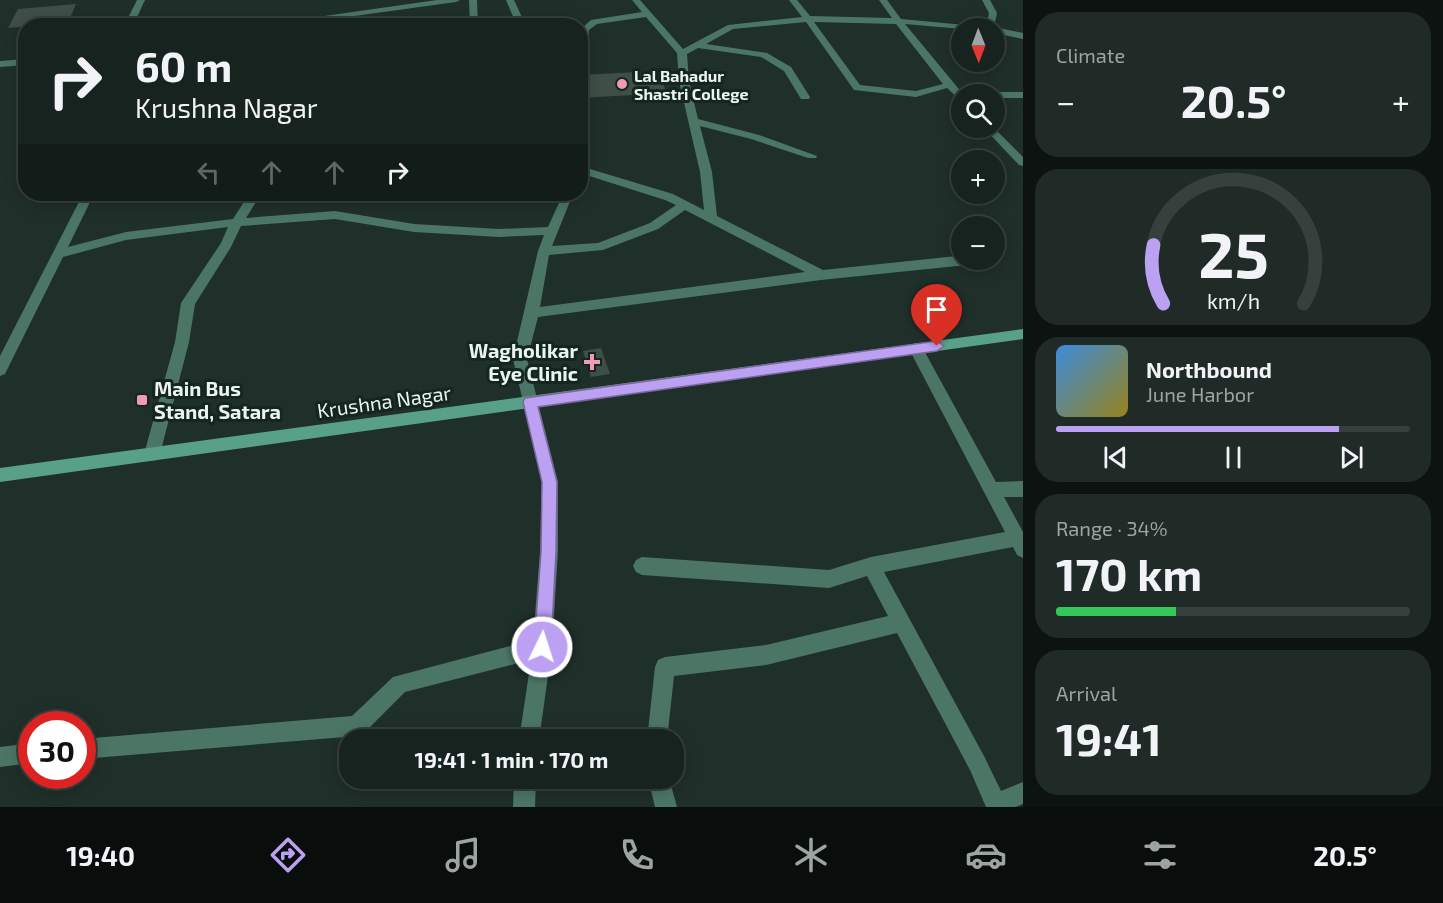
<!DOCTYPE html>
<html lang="en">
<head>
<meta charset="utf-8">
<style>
  :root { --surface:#17231f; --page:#202b28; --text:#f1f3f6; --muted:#9ea4a4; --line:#36403d; --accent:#bca0f2 }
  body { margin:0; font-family:"Exo 2",sans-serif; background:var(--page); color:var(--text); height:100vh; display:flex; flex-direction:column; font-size:22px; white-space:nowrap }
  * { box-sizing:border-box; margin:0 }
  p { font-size:20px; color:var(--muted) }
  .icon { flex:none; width:33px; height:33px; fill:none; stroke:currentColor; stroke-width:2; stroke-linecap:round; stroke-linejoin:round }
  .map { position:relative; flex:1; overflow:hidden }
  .details { display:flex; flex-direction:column; gap:12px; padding:12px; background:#0d1311; width:420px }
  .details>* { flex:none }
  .guide { position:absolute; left:18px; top:18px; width:570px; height:183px; border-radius:24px; box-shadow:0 3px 15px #0003,0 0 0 2px var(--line); background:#17231f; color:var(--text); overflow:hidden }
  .needle { width:39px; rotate:179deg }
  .tools { position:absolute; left:951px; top:18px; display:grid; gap:12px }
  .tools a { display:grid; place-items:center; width:54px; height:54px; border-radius:50%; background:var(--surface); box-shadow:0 3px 15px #0003,0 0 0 2px var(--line); font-size:30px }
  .speed { position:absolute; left:18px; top:711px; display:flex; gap:12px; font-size:30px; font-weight:700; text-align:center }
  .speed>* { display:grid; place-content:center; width:78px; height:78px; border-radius:50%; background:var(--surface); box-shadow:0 3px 15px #0003,0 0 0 2px var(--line); line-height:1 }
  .speed .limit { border:9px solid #d22; background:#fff; color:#111 }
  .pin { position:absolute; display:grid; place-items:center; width:51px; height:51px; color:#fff; margin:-62px -26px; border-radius:50% 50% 50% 0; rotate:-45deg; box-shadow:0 0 6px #0007 }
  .pin .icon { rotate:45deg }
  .me { position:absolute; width:66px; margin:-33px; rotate:4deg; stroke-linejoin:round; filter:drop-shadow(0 0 4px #0008) }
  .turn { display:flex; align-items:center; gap:21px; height:126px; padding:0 18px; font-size:27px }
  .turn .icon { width:78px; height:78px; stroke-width:2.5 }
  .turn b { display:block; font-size:42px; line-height:51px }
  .lanes { display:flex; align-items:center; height:57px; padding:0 18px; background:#0003; justify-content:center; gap:30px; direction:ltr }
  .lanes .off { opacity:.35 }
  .big { font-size:45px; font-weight:700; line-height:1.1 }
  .details .tile { flex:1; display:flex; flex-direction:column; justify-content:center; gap:9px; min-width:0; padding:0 21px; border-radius:24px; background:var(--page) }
  .details .dial { align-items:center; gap:0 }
  .dial svg { height:156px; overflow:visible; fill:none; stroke:var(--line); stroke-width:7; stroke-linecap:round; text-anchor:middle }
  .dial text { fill:var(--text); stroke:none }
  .song { display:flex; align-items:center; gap:18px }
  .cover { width:72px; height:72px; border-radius:9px; background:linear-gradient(135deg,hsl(210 70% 55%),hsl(50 70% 35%)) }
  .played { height:6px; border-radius:3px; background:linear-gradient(90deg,var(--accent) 80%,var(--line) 80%) }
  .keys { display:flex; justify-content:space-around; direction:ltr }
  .heat { display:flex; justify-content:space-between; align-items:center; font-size:33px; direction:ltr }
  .charge { height:9px; border-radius:4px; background:linear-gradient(90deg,#34c759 34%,var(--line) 0) }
  .trip { position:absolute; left:339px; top:729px; width:345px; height:60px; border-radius:24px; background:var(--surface); box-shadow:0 3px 15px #0003,0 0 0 2px var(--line); font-weight:700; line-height:60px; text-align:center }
  .tab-bar { display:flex; height:96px; justify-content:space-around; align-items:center; background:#090e0c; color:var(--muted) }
  .tab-bar .icon { width:42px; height:42px }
  .tab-bar .selected { color:var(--accent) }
  .tab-bar b { font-size:27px; color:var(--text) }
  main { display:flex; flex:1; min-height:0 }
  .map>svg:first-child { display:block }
</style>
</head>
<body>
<main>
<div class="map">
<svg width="1023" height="807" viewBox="0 0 1023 807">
  <rect width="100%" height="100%" fill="#1f2f29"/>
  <!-- building -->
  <g fill="#3e4f48">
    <path d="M76,4l-8,19 4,-1 -1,4 -29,-1 -34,3 10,-19z"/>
    <path d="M658,71l9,22 -87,5v-23z"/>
    <path d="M601,348l9,26 -19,3 -8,-26z"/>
  </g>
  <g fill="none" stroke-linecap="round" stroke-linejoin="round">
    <!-- street -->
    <g fill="#4b7666" fill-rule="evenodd">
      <path d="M137,0h8l-12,26h-9z"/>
      <path d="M437,0h23l-4,2 -174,24h-28z"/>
      <path d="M469,0h8l1,26h-8z"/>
      <path d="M506,0h8l12,26h-9z"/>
      <path d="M632,0h8l43,49 45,-24 74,-8 -13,-17h8l13,16 82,2 -13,-18h8l14,19 85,8 3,-14 -7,-13h8l7,13 -3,14 29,6v6l-29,-6v-5l-32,1 -57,-5 58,70 -1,8 -15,-14 -31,9 -62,-7 -48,-68 -73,7 -27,15 61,9 24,14 19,30 -1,2h-8l-17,-28 -23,-14 -63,-9 -11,6 2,27 9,38 61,16 58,21 -1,2h-8l-57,-19 -51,-13 12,46 5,44 106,54 134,-14 5,1v3l32,-2 4,4 -2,3 -39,1 -136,14 -283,37 -11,42 31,123v70l-6,95 -13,93h-20l12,-80 -126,32 -41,41 -7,3 -275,23v-20l270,-23 41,-39 140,-37 7,-88 2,-70 -29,-123 25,-108 6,-16 -45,2 -85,-5 -79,-13 -94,7 -10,21 -36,57 -6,38 -29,112 -2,5 -6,2 -6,-2 -2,-5 31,-112 6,-39 40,-60 7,-16 -102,13 -63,17 -58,117 -5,2v-20l83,-162h11l-26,53 58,-15 107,-13 16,-25h12l-15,24 89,-7 79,13 85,5 49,-2 15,-33h10l-21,52 46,-3 52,-20 26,-18 -11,-5 -85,-27v-7l93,28 31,16 -4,-38 -21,-91 -2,-28 -31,-36 -49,7 -8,6v14l-9,3 1,-18 10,-9 51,-8zM814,22l82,2 47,60 -27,7 -56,-6zM685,210l120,62 -265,35 9,-52 54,-5 55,-21z"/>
      <path d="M26,59v6l-26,2v-6z"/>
      <path d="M994,92h29v6h-29v-4h-5z"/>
      <path d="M984,128h10l29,29v9l-4,-1z"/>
      <path d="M916,343l5,2 75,137 27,-1v16h-19l19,35v26l-6,-3 -4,-8 -129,25 100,184 17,35 22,-9v22l-8,3h-29l-16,-37 -73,-137 -131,32 -92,11 -7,64h-20l8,-73 3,-7 7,-3 101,-12 122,-29 -21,-40 -38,12 -187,-13 -6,-3 -3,-6 3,-6 6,-3 187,13 42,-13 134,-25 -96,-183 2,-4z"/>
      <path d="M32,743v20l-32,4v-20z"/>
      <path d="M514,778h22l-1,29h-22z"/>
      <path d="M648,778h21l8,29h-22z"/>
    </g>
    <!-- secondary -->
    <path fill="#59a088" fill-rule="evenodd" d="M1023,329v10l-1023,143v-14z"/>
  </g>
  <!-- route -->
  <path fill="#bca0f2" stroke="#7a689d" stroke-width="1.5" d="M937,341l7,5 -7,5 -399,56 19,75 -1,70 -5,95 -2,6 -7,3 -6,-3 -2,-6 7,-95 1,-70 -19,-80 2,-4z"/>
  <!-- markers -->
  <g fill="#f19ab1" stroke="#15251f" stroke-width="2">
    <circle cx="622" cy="84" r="6"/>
    <path d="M589 353h6v6h6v6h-6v6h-6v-6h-6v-6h6z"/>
    <rect x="136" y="394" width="12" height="12" rx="3"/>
  </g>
  <g text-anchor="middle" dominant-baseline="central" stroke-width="6" stroke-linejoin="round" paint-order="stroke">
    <!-- far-poi labels -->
    <g font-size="16" font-weight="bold" fill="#ebf5f0" stroke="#15251f" text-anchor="start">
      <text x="634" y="75">Lal Bahadur<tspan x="634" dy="18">Shastri College</tspan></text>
    </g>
    <!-- poi labels -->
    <g font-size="20" font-weight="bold" fill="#ebf5f0" stroke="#15251f" text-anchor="end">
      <text x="578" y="350">Wagholikar<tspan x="578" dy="23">Eye Clinic</tspan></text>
      <text x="154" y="388" text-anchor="start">Main Bus<tspan x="154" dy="23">Stand, Satara</tspan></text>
    </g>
    <!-- street labels -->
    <g font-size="20" fill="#ebf5f0" stroke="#15251f">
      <text transform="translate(384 401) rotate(-8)">Krushna Nagar</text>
    </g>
  </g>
</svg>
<div class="tools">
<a><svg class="needle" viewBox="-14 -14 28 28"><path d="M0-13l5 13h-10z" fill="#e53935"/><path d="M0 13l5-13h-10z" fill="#9ea4a4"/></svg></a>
<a><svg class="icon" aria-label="search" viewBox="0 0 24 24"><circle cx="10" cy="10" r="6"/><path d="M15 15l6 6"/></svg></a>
<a>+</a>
<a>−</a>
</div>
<div class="speed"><div class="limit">30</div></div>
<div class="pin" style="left:937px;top:346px;background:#d93025"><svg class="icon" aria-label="arrive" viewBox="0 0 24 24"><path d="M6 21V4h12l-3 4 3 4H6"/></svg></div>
<svg class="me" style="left:542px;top:647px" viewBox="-20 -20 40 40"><circle r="17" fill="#bca0f2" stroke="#fff" stroke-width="3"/><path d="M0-11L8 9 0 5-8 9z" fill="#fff"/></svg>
<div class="trip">19:41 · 1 min · 170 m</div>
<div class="guide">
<div class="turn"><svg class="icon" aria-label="right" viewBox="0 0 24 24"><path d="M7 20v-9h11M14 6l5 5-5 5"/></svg><div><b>60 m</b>Krushna Nagar</div></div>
<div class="lanes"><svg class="icon off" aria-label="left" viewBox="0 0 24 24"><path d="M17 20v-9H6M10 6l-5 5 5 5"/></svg><svg class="icon off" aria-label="ahead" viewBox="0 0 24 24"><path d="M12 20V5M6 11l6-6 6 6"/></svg><svg class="icon off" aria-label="ahead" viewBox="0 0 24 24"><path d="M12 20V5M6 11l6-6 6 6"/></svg><svg class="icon" aria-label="right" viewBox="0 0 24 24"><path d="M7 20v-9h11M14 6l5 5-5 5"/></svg></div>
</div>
</div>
<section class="details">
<div class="tile"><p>Climate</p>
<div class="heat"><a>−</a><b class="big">20.5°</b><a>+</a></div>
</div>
<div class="tile dial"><svg viewBox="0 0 100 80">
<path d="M14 69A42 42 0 1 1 86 69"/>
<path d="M14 69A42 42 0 0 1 9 39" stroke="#bca0f2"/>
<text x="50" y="56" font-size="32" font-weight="700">25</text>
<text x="50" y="72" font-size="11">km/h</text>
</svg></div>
<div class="tile">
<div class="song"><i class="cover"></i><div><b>Northbound</b><p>June Harbor</p></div></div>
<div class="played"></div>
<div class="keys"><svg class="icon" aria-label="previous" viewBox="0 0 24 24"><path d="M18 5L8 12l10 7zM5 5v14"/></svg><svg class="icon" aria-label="pause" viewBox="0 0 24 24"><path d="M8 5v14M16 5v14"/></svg><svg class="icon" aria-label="next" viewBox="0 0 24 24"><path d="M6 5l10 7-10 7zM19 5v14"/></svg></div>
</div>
<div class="tile"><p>Range · 34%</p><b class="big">170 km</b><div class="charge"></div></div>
<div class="tile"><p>Arrival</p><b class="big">19:41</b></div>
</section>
</main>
<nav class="tab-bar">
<b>19:40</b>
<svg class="icon selected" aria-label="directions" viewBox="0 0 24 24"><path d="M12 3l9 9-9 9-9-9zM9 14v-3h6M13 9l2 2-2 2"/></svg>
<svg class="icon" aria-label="music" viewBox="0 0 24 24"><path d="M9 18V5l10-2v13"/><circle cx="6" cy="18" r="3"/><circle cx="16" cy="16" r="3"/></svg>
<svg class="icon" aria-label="phone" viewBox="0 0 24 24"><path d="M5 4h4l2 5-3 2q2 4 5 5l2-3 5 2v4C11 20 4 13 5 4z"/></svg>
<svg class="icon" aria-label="climate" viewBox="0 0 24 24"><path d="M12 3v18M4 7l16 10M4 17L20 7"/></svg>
<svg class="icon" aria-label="car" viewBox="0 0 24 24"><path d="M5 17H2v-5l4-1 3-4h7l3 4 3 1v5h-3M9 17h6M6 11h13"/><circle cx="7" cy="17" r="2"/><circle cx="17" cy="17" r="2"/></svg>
<svg class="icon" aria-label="filters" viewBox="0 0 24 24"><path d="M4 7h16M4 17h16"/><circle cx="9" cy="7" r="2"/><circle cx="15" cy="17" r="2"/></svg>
<b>20.5°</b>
</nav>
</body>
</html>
